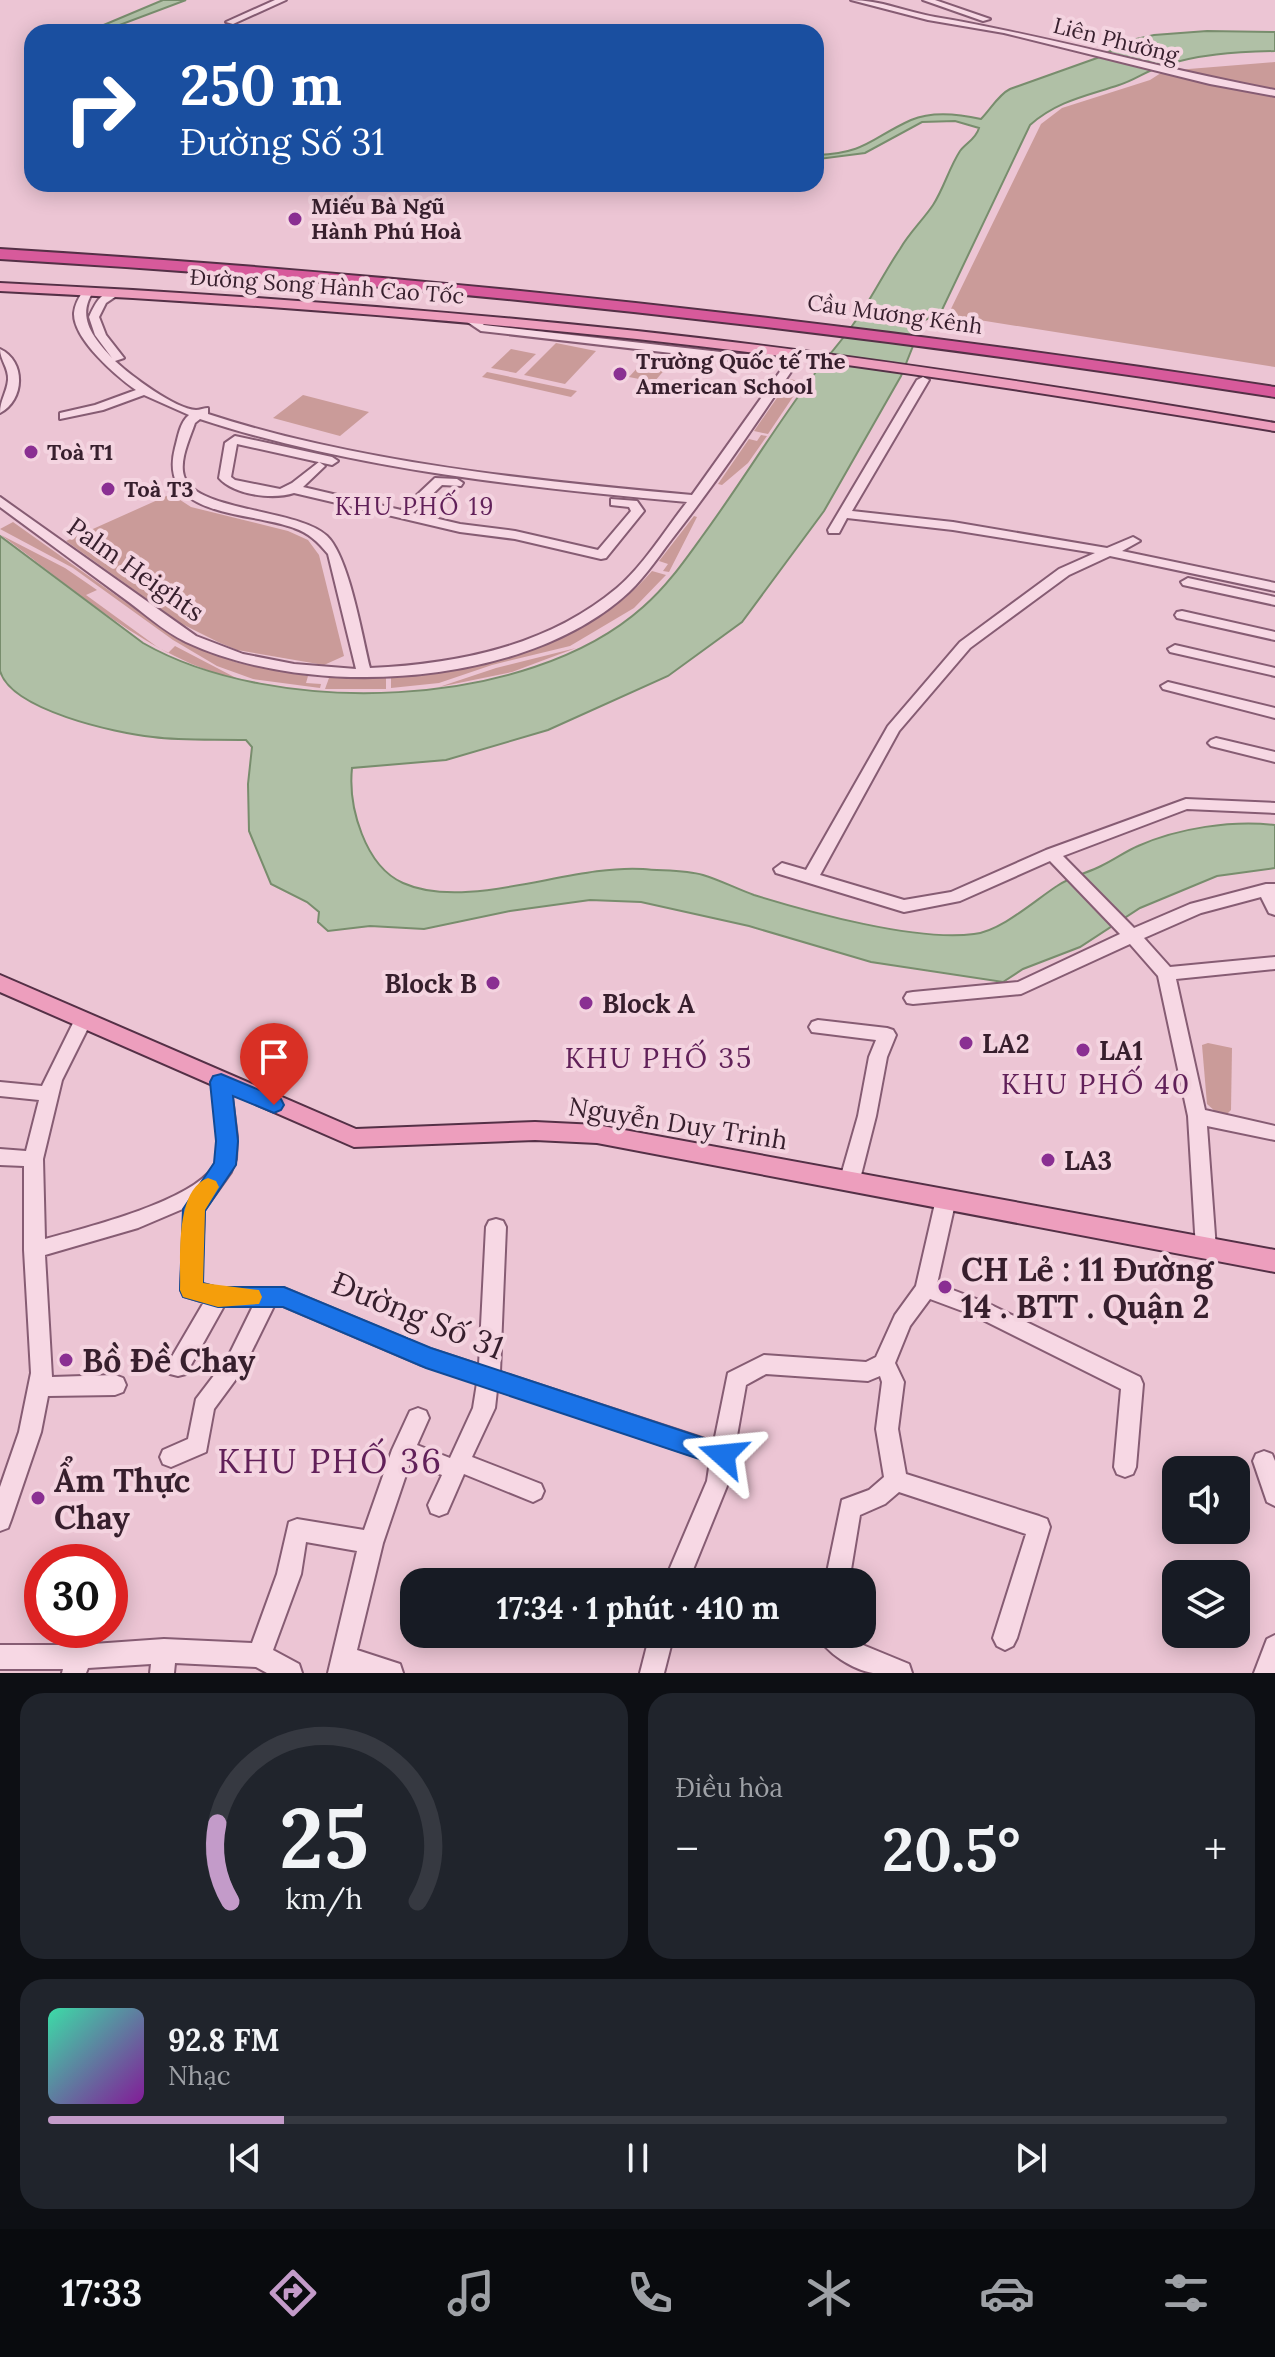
<!DOCTYPE html>
<html lang="vi">
<head>
<meta charset="utf-8">
<style>
  :root { --surface:#171b24; --page:#20242c; --text:#f1f3f6; --muted:#9ea1a6; --line:#363941; --accent:#c39bc9 }
  body { margin:0; font-family:Lora,serif; background:var(--page); color:var(--text); height:100vh; display:flex; flex-direction:column; font-size:30px; white-space:nowrap }
  * { box-sizing:border-box; margin:0 }
  p { font-size:26px; color:var(--muted) }
  .icon { flex:none; width:44px; height:44px; fill:none; stroke:currentColor; stroke-width:2; stroke-linecap:round; stroke-linejoin:round }
  .map { position:relative; height:1673px; overflow:hidden }
  .sheet { display:flex; flex-direction:column; gap:20px; padding:20px; background:#0d0f14; flex:1 }
  .sheet>* { flex:none }
  .guide { position:absolute; left:24px; top:24px; width:800px; height:168px; border-radius:24px; box-shadow:0 4px 20px #0003; background:#1a4fa0; color:#fff; overflow:hidden }
  .tools { position:absolute; left:1162px; top:1456px; display:grid; gap:16px }
  .tools a { display:grid; place-items:center; width:88px; height:88px; border-radius:16px; background:var(--surface); box-shadow:0 4px 20px #0003; font-size:40px }
  .speed { position:absolute; left:24px; top:1544px; display:flex; gap:16px; font-size:40px; font-weight:700; text-align:center }
  .speed>* { display:grid; place-content:center; width:104px; height:104px; border-radius:50%; background:var(--surface); box-shadow:0 4px 20px #0003; line-height:1 }
  .speed .limit { border:12px solid #d22; background:#fff; color:#111 }
  .pin { position:absolute; display:grid; place-items:center; width:68px; height:68px; color:#fff; margin:-82px -34px; border-radius:50% 50% 50% 0; rotate:-45deg; box-shadow:0 0 8px #0007 }
  .pin .icon { rotate:45deg }
  .me { position:absolute; width:88px; margin:-44px; rotate:288deg; stroke-linejoin:round; filter:drop-shadow(0 0 6px #0008) }
  .turn { display:flex; align-items:center; gap:28px; height:168px; padding:0 24px; font-size:36px }
  .turn .icon { width:104px; height:104px; stroke-width:2.5 }
  .turn b { display:block; font-size:56px; line-height:68px }
  .big { font-size:60px; font-weight:700; line-height:1.1 }
  .sheet .card { flex:1; display:flex; flex-direction:column; justify-content:center; gap:12px; min-width:0; padding:0 28px; border-radius:24px; background:var(--page) }
  .sheet .dial { align-items:center; gap:0 }
  .dial svg { height:208px; overflow:visible; fill:none; stroke:var(--line); stroke-width:7; stroke-linecap:round; text-anchor:middle }
  .dial text { fill:var(--text); stroke:none }
  .song { display:flex; align-items:center; gap:24px }
  .cover { width:96px; height:96px; border-radius:12px; background:linear-gradient(135deg,hsl(160 70% 55%),hsl(290 70% 35%)) }
  .played { height:8px; border-radius:4px; background:linear-gradient(90deg,var(--accent) 20%,var(--line) 20%) }
  .keys { display:flex; justify-content:space-around; direction:ltr }
  .heat { display:flex; justify-content:space-between; align-items:center; font-size:44px; direction:ltr }
  .sheet .tiles { flex:1; display:grid; gap:20px; grid-template-columns:1fr 1fr }
  .card:last-child { grid-column:span 2 }
  .trip { position:absolute; left:400px; top:1568px; width:476px; height:80px; border-radius:24px; background:var(--surface); box-shadow:0 4px 20px #0003; font-weight:700; line-height:80px; text-align:center }
  .tab-bar { display:flex; height:128px; justify-content:space-around; align-items:center; background:#090b0e; color:var(--muted) }
  .tab-bar .icon { width:56px; height:56px }
  .tab-bar .selected { color:var(--accent) }
  .tab-bar b { font-size:36px; color:var(--text) }
  .map>svg:first-child { display:block }
</style>
</head>
<body>
<div class="map">
<svg width="1275" height="1673" viewBox="0 0 1275 1673">
  <rect width="100%" height="100%" fill="#ecc5d4"/>
  <!-- green -->
  <g fill="#ca9b99">
    <path d="M1275,62v305l-327,-52 93,-191 21,-16 88,-28 14,-9z"/>
    <path d="M556,343l40,8 -31,33 -41,-9z"/>
    <path d="M511,349l25,5 -20,19 -25,-5z"/>
    <path d="M650,354l24,5 -20,23 -25,-5z"/>
    <path d="M487,372l90,19 -6,6 -89,-20z"/>
    <path d="M790,379l13,3 -35,52 -14,-3z"/>
    <path d="M303,395l66,17 -29,24 -67,-18z"/>
    <path d="M761,435l6,1 -19,27 -26,22 -4,-1 31,-45 8,2z"/>
    <path d="M171,494l20,13 97,24 20,9 11,15 25,101 -20,9 -87,-15 -19,-8 -36,-18 -116,-83z"/>
    <path d="M694,516l3,1 -28,55 -6,-1 5,-7 -9,-3z"/>
    <path d="M13,522l167,119 58,22 70,13 -2,7 15,1 -1,4 -67,-9 -36,-13 -44,-26 -100,-72 -73,-39z"/>
    <path d="M1,535l64,33 32,22 -11,5 70,51 12,7 7,-7 65,34c-92,-22 -164,-90 -239,-145z"/>
    <path d="M652,571l14,4 -32,33 -64,38 -78,19 -53,18 -48,5v-10c95,-8 197,-32 261,-107z"/>
    <path d="M576,648l-64,24 -73,15 57,-19z"/>
    <path d="M329,678h57v11h-61z"/>
    <path d="M1208,1043l24,5 -1,62 -4,4 -11,-2 -9,-8 -5,-59z"/>
  </g>
  <!-- water -->
  <g fill="#b0c0a6" stroke="#788d6d" stroke-width="2">
    <path d="M163,0h23l-85,32h-14z"/>
    <path d="M1207,31l68,1v19c-40,1 -78,3 -116,16 -14,5 -26,14 -40,18 -33,11 -62,16 -89,40l-89,187 -18,9 -22,55 -77,135 -82,111 -74,54 -120,54 -102,30 -94,8c-4,39 13,98 51,115 64,29 169,-19 240,-14 19,2 42,1 60,6 17,5 34,14 51,20 55,17 163,47 220,39 27,-3 60,-33 83,-48 13,-9 30,-13 44,-20 13,-6 25,-15 37,-20 40,-18 94,-26 137,-21v43l-58,8 -77,32 -60,39 -57,22 -20,13 -132,-20 -122,-36 -108,-24 -51,-2 -80,11 -86,18 -54,-3 -42,5 -10,-9 1,-10 -12,-10 -36,-18 -22,-53 -1,-47 4,-37 -6,-7c-31,-1 -63,1 -93,-3 -38,-4 -142,-27 -153,-66v-135l143,107c131,75 384,68 500,-36 23,-20 40,-44 58,-69 42,-57 78,-118 121,-174 10,-13 21,-25 30,-38 18,-24 31,-52 48,-77 9,-16 23,-29 33,-44 11,-17 16,-37 27,-54 6,-8 16,-12 19,-23l-24,-7 -33,1 -57,31 -46,6 -2,-4c50,-2 54,-17 94,-35 21,-9 48,-6 70,-1 10,-10 17,-24 29,-30l87,-31 35,-18 22,-5z"/>
  </g>
  <g fill="none" stroke-linecap="round" stroke-linejoin="round">
    <defs>
      <g id="minor">
        <path d="M275,0h11l-53,24 -7,-2z"/>
        <path d="M851,0c29,0 56,12 84,17 114,19 226,52 340,73v6l-65,-12 -206,-51 -76,-13z"/>
        <path d="M923,0h12l55,19 -7,2z"/>
        <path d="M88,289l5,3c-17,26 1,46 19,66l-17,-23 -6,-18c6,-13 12,-27 29,-26v4l-12,8 -7,14 7,18 18,23 -9,3c15,14 60,48 81,49 4,0 8,-2 12,-2v6c150,49 327,67 484,81l92,-129 -303,-35 -15,-10v-4h8l10,8 307,35 6,3c-40,59 -79,117 -122,172 -15,19 -28,40 -46,57 -103,96 -319,108 -443,50 -23,-11 -43,-30 -64,-45 -41,-30 -81,-60 -122,-90v-10l196,139 47,18 51,10 62,5 -28,-115c-10,-12 -19,-21 -34,-26 -45,-17 -137,-10 -119,-80 3,-11 5,-26 14,-33l-45,-20 -41,15 -43,9v-6l35,-8 41,-15c-20,-14 -63,-51 -62,-77 1,-9 5,-16 10,-23zM200,419c151,50 329,69 487,83 -22,28 -43,63 -70,86 -69,58 -159,76 -247,80 -8,-32 -21,-111 -43,-132 -30,-28 -132,-24 -143,-60 -5,-16 6,-38 11,-53z"/>
        <path d="M0,349c26,12 25,51 0,64 0,-13 7,-21 8,-33 1,-12 -8,-20 -8,-31z"/>
        <path d="M923,377l6,3 -77,131 101,11 154,26 26,-11 7,4 -18,10 153,32v8l-165,-35 -41,19 -99,73 -71,83 -79,144 84,25 47,-8 95,-42 140,-51 89,4v10l-88,-4 -124,47 71,72 56,-24 76,-20h9v31l-6,-2 -8,-16 -60,16 -57,25 26,29 105,-10v12l-99,10 29,131 70,16v14l-68,-14 9,123 -3,6 -7,2 -7,-2 -3,-6 -8,-133 -30,-140 -28,-32 -109,50 -108,10 -6,-1 -3,-5 3,-5 6,-1 105,-10 102,-48 -70,-73 -90,40 -56,11 -128,-39 -2,-4 8,-6 24,7 82,-144 72,-84 99,-73 36,-16 -142,-23 -106,-12 -8,15h-10l-1,-3 89,-150z"/>
        <path d="M235,436l97,21 6,4 -6,4 -95,-21 -6,33 4,3 45,9 12,-6 27,-21 6,4 -22,21 98,23 34,-32 22,1 6,4 -2,3 -19,-1 -29,28 47,11 55,7 83,19 33,-39 -2,-4 -18,-2v-6l26,2 7,10 -38,47 -5,1 -86,-20 -55,-7 -166,-39c-21,7 -60,2 -75,-15l6,-35z"/>
        <path d="M1188,578l87,19v8l-92,-20 -2,-3z"/>
        <path d="M1182,611l93,21v8l-98,-22 -2,-3 2,-3z"/>
        <path d="M1175,645l100,23v8l-105,-24 -2,-3z"/>
        <path d="M1168,682l107,26v10l-112,-29 -2,-3z"/>
        <path d="M1216,738l59,14v10l-64,-16 -3,-3 3,-3z"/>
        <path d="M83,1013l6,2 3,5 -30,60 -19,79 2,80c39,-11 155,-39 171,-77 8,-20 -2,-59 -4,-80l2,-5 7,-2 7,2 2,5 7,55 -1,22 -5,13 -27,38 -3,74 17,4h66l146,61 49,16 7,-138 3,-6 7,-2 7,2 3,6 -6,145 214,70 14,-69 36,-18 102,7 10,-5 19,-42 21,-29 20,-87 3,-6 7,-2 7,2 3,6 -19,85 50,19 153,74 3,7 -7,83 -3,7 -8,3 -8,-3 -3,-7 7,-78 -148,-74 -43,-16 -20,27 -15,37 9,19 -6,47 8,45 133,42 8,3 3,8 -33,111 -4,8 -8,4 -8,-4 -4,-8 33,-104 -127,-42 -14,12 -25,11 -11,67h-24l17,-82 27,-10 15,-13 -8,-48 6,-47 -2,-6 -12,5 -102,-7 -20,11 -17,96 -41,101h-24l43,-101 3,-20 -213,-71 -2,18 -23,49 69,27 3,7 -3,7 -8,4 -69,-28 -17,39 -8,3 -8,-3 -3,-8 14,-30 -32,-12 -27,80 -26,107 43,14 3,9h-75l29,-122 -51,-9 -5,32 -28,76 26,14 3,9h-35l-11,-6 -81,-4 -1,10h-24l1,-9 -63,4 -2,5h-24l1,-4h-63v-24h79l85,-6 88,4 25,-69 12,-52 8,-3 67,11 28,-80 18,-39 8,-3 8,3 3,7 -12,27 33,13 23,-50 4,-25 -58,-19 -136,-58h-9l-32,65 -28,38 -8,43 -35,15 -8,-3 -3,-7 3,-7 25,-11 8,-40 32,-42 25,-51h-29l-38,68 -8,2 -8,-2 -3,-7 3,-7 34,-58 -20,-6 -3,-6 4,-82 -47,20 -93,27 7,122 63,-2 8,3 3,7 -3,7 -8,3 -67,1 -7,36 -30,88 -3,8 -8,3v-44l19,-55 12,-59 -7,-123v-84l-24,-1v-16l26,2 13,-51 -39,-4v-14l42,4 35,-71z"/>
        <path d="M818,1020l69,8 6,2 3,5 -9,22 -11,59 -16,63 -3,6 -7,2 -7,-2 -3,-6 18,-63 11,-59 7,-17 -64,-8 -3,-5 3,-5z"/>
        <path d="M1264,1451l8,3 3,7v45l-8,-4 -14,-41 3,-7z"/>
        <path d="M650,1634h24l-10,39h-24z"/>
        <path d="M817,1634h31l10,9 51,21 3,9c-12,0 -26,0 -39,0 -19,-3 -48,-20 -56,-39z"/>
        <path d="M1275,1635v38h-21l13,-34z"/>
      </g>
      <g id="major">
        <path d="M0,283c213,10 425,26 637,48 213,23 426,56 638,92v8c-212,-35 -425,-69 -638,-92 -212,-22 -424,-38 -637,-48z"/>
        <path d="M0,975l356,154 179,-7 62,3 678,125v22l-678,-129 -62,-3 -181,7 -354,-155z"/>
      </g>
      <path id="highway" d="M0,249c428,26 852,73 1275,138v10c-423,-66 -847,-113 -1275,-138z"/>
    </defs>
    <!-- minor casing -->
    <use href="#minor" stroke="#865c73" stroke-width="4"/>
    <!-- major casing -->
    <use href="#major" stroke="#543046" stroke-width="4"/>
    <!-- highway casing -->
    <use href="#highway" stroke="#543046" stroke-width="4"/>
    <!-- minor -->
    <use href="#minor" fill="#f7d8e4" fill-rule="evenodd"/>
    <!-- major -->
    <use href="#major" fill="#ed9ebd" fill-rule="evenodd"/>
    <!-- highway -->
    <use href="#highway" fill="#d75a9b" fill-rule="evenodd"/>
  </g>
  <!-- route -->
  <path fill="#1a73e8" stroke="#114b97" stroke-width="2" d="M221,1074l60,25 3,6 -3,5 -7,3 -41,-17 5,45 -2,24 -31,46 -2,72 15,4h66l147,61 300,99 4,8 -4,8 -8,4 -297,-99 -143,-61h-65l-35,-10 -3,-7 3,-81 31,-46 2,-22 -6,-59 3,-6z"/>
  <!-- slow -->
  <path fill="#f59e0b" d="M208,1178l8,3 3,6 -14,23 -2,73 56,7 3,7 -3,7 -41,3 -35,-10 -3,-7c1,-29 -6,-100 28,-112z"/>
  <!-- markers -->
  <g fill="#8a2f92" stroke="#f4d4e0" stroke-width="3">
    <circle cx="295" cy="219" r="8"/>
    <circle cx="620" cy="374" r="8"/>
    <circle cx="31" cy="452" r="8"/>
    <circle cx="108" cy="489" r="8"/>
    <circle cx="493" cy="983" r="8"/>
    <circle cx="586" cy="1003" r="8"/>
    <circle cx="966" cy="1043" r="8"/>
    <circle cx="1083" cy="1050" r="8"/>
    <circle cx="1048" cy="1160" r="8"/>
    <circle cx="945" cy="1287" r="8"/>
    <circle cx="66" cy="1360" r="8"/>
    <circle cx="38" cy="1498" r="8"/>
  </g>
  <g text-anchor="middle" dominant-baseline="central" stroke-width="8" stroke-linejoin="round" paint-order="stroke">
    <!-- far-street labels -->
    <g font-size="22" fill="#371f2d" stroke="#f4d4e0">
      <text transform="translate(1116 40) rotate(14)">Liên Phường</text>
      <text transform="translate(327 286) rotate(4)">Đường Song Hành Cao Tốc</text>
      <text transform="translate(895 314) rotate(8)">Cầu Mương Kênh</text>
    </g>
    <!-- far-poi labels -->
    <g font-size="22" font-weight="bold" fill="#371f2d" stroke="#f4d4e0" text-anchor="start">
      <text x="311" y="206">Miếu Bà Ngũ<tspan x="311" dy="25">Hành Phú Hoà</tspan></text>
      <text x="636" y="361">Trường Quốc tế The<tspan x="636" dy="25">American School</tspan></text>
      <text x="47" y="452">Toà T1</text>
      <text x="124" y="489">Toà T3</text>
    </g>
    <!-- far-neighbourhood labels -->
    <g font-size="24" letter-spacing="2" fill="#612059" stroke="#f4d4e0">
      <text x="415" y="506">KHU PHỐ 19</text>
    </g>
    <!-- street labels -->
    <g font-size="26" fill="#371f2d" stroke="#f4d4e0">
      <text transform="translate(136 569) rotate(35)">Palm Heights</text>
      <text transform="translate(678 1123) rotate(9)">Nguyễn Duy Trinh</text>
    </g>
    <!-- poi labels -->
    <g font-size="26" font-weight="bold" fill="#371f2d" stroke="#f4d4e0" text-anchor="start">
      <text x="477" y="983" text-anchor="end">Block B</text>
      <text x="602" y="1003">Block A</text>
      <text x="982" y="1043">LA2</text>
      <text x="1099" y="1050">LA1</text>
      <text x="1064" y="1160">LA3</text>
    </g>
    <!-- neighbourhood labels -->
    <g font-size="28" letter-spacing="2" fill="#612059" stroke="#f4d4e0">
      <text x="659" y="1058">KHU PHỐ 35</text>
      <text x="1096" y="1084">KHU PHỐ 40</text>
    </g>
    <!-- near-poi labels -->
    <g font-size="32" font-weight="bold" fill="#371f2d" stroke="#f4d4e0" text-anchor="start">
      <text x="961" y="1269">CH Lẻ : 11 Đường<tspan x="961" dy="37">14 . BTT . Quận 2</tspan></text>
      <text x="82" y="1360">Bồ Đề Chay</text>
      <text x="54" y="1480">Ẩm Thực<tspan x="54" dy="37">Chay</tspan></text>
    </g>
    <!-- near-street labels -->
    <g font-size="32" fill="#371f2d" stroke="#f4d4e0">
      <text transform="translate(418 1315) rotate(22)">Đường Số 31</text>
    </g>
    <!-- near-neighbourhood labels -->
    <g font-size="34" letter-spacing="2" fill="#612059" stroke="#f4d4e0">
      <text x="330" y="1460">KHU PHỐ 36</text>
    </g>
  </g>
</svg>
<div class="tools">
<a><svg class="icon" aria-label="sound" viewBox="0 0 24 24"><path d="M4 9h4l5-4v14l-5-4H4zM17 9q2 3 0 6"/></svg></a>
<a><svg class="icon" aria-label="layers" viewBox="0 0 24 24"><path d="M12 4l9 5-9 5-9-5zM3 14l9 5 9-5"/></svg></a>
</div>
<div class="speed"><div class="limit">30</div></div>
<div class="pin" style="left:274px;top:1105px;background:#d93025"><svg class="icon" aria-label="arrive" viewBox="0 0 24 24"><path d="M6 21V4h12l-3 4 3 4H6"/></svg></div>
<svg class="me" style="left:723px;top:1455px" viewBox="-20 -20 40 40"><path d="M0-17L14 15 0 8-14 15z" fill="#1a73e8" stroke="#fff" stroke-width="4"/></svg>
<div class="trip">17:34 · 1 phút · 410 m</div>
<div class="guide">
<div class="turn"><svg class="icon" aria-label="right" viewBox="0 0 24 24"><path d="M7 20v-9h11M14 6l5 5-5 5"/></svg><div><b>250 m</b>Đường Số 31</div></div>
</div>
</div>
<section class="sheet">
<div class="tiles">
<div class="card dial"><svg viewBox="0 0 100 80">
<path d="M14 69A42 42 0 1 1 86 69"/>
<path d="M14 69A42 42 0 0 1 9 39" stroke="#c39bc9"/>
<text x="50" y="56" font-size="32" font-weight="700">25</text>
<text x="50" y="72" font-size="11">km/h</text>
</svg></div>
<div class="card"><p>Điều hòa</p>
<div class="heat"><a>−</a><b class="big">20.5°</b><a>+</a></div>
</div>
<div class="card">
<div class="song"><i class="cover"></i><div><b>92.8 FM</b><p>Nhạc</p></div></div>
<div class="played"></div>
<div class="keys"><svg class="icon" aria-label="previous" viewBox="0 0 24 24"><path d="M18 5L8 12l10 7zM5 5v14"/></svg><svg class="icon" aria-label="pause" viewBox="0 0 24 24"><path d="M8 5v14M16 5v14"/></svg><svg class="icon" aria-label="next" viewBox="0 0 24 24"><path d="M6 5l10 7-10 7zM19 5v14"/></svg></div>
</div>
</div>
</section>
<nav class="tab-bar">
<b>17:33</b>
<svg class="icon selected" aria-label="directions" viewBox="0 0 24 24"><path d="M12 3l9 9-9 9-9-9zM9 14v-3h6M13 9l2 2-2 2"/></svg>
<svg class="icon" aria-label="music" viewBox="0 0 24 24"><path d="M9 18V5l10-2v13"/><circle cx="6" cy="18" r="3"/><circle cx="16" cy="16" r="3"/></svg>
<svg class="icon" aria-label="phone" viewBox="0 0 24 24"><path d="M5 4h4l2 5-3 2q2 4 5 5l2-3 5 2v4C11 20 4 13 5 4z"/></svg>
<svg class="icon" aria-label="climate" viewBox="0 0 24 24"><path d="M12 3v18M4 7l16 10M4 17L20 7"/></svg>
<svg class="icon" aria-label="car" viewBox="0 0 24 24"><path d="M5 17H2v-5l4-1 3-4h7l3 4 3 1v5h-3M9 17h6M6 11h13"/><circle cx="7" cy="17" r="2"/><circle cx="17" cy="17" r="2"/></svg>
<svg class="icon" aria-label="filters" viewBox="0 0 24 24"><path d="M4 7h16M4 17h16"/><circle cx="9" cy="7" r="2"/><circle cx="15" cy="17" r="2"/></svg>
</nav>
</body>
</html>
